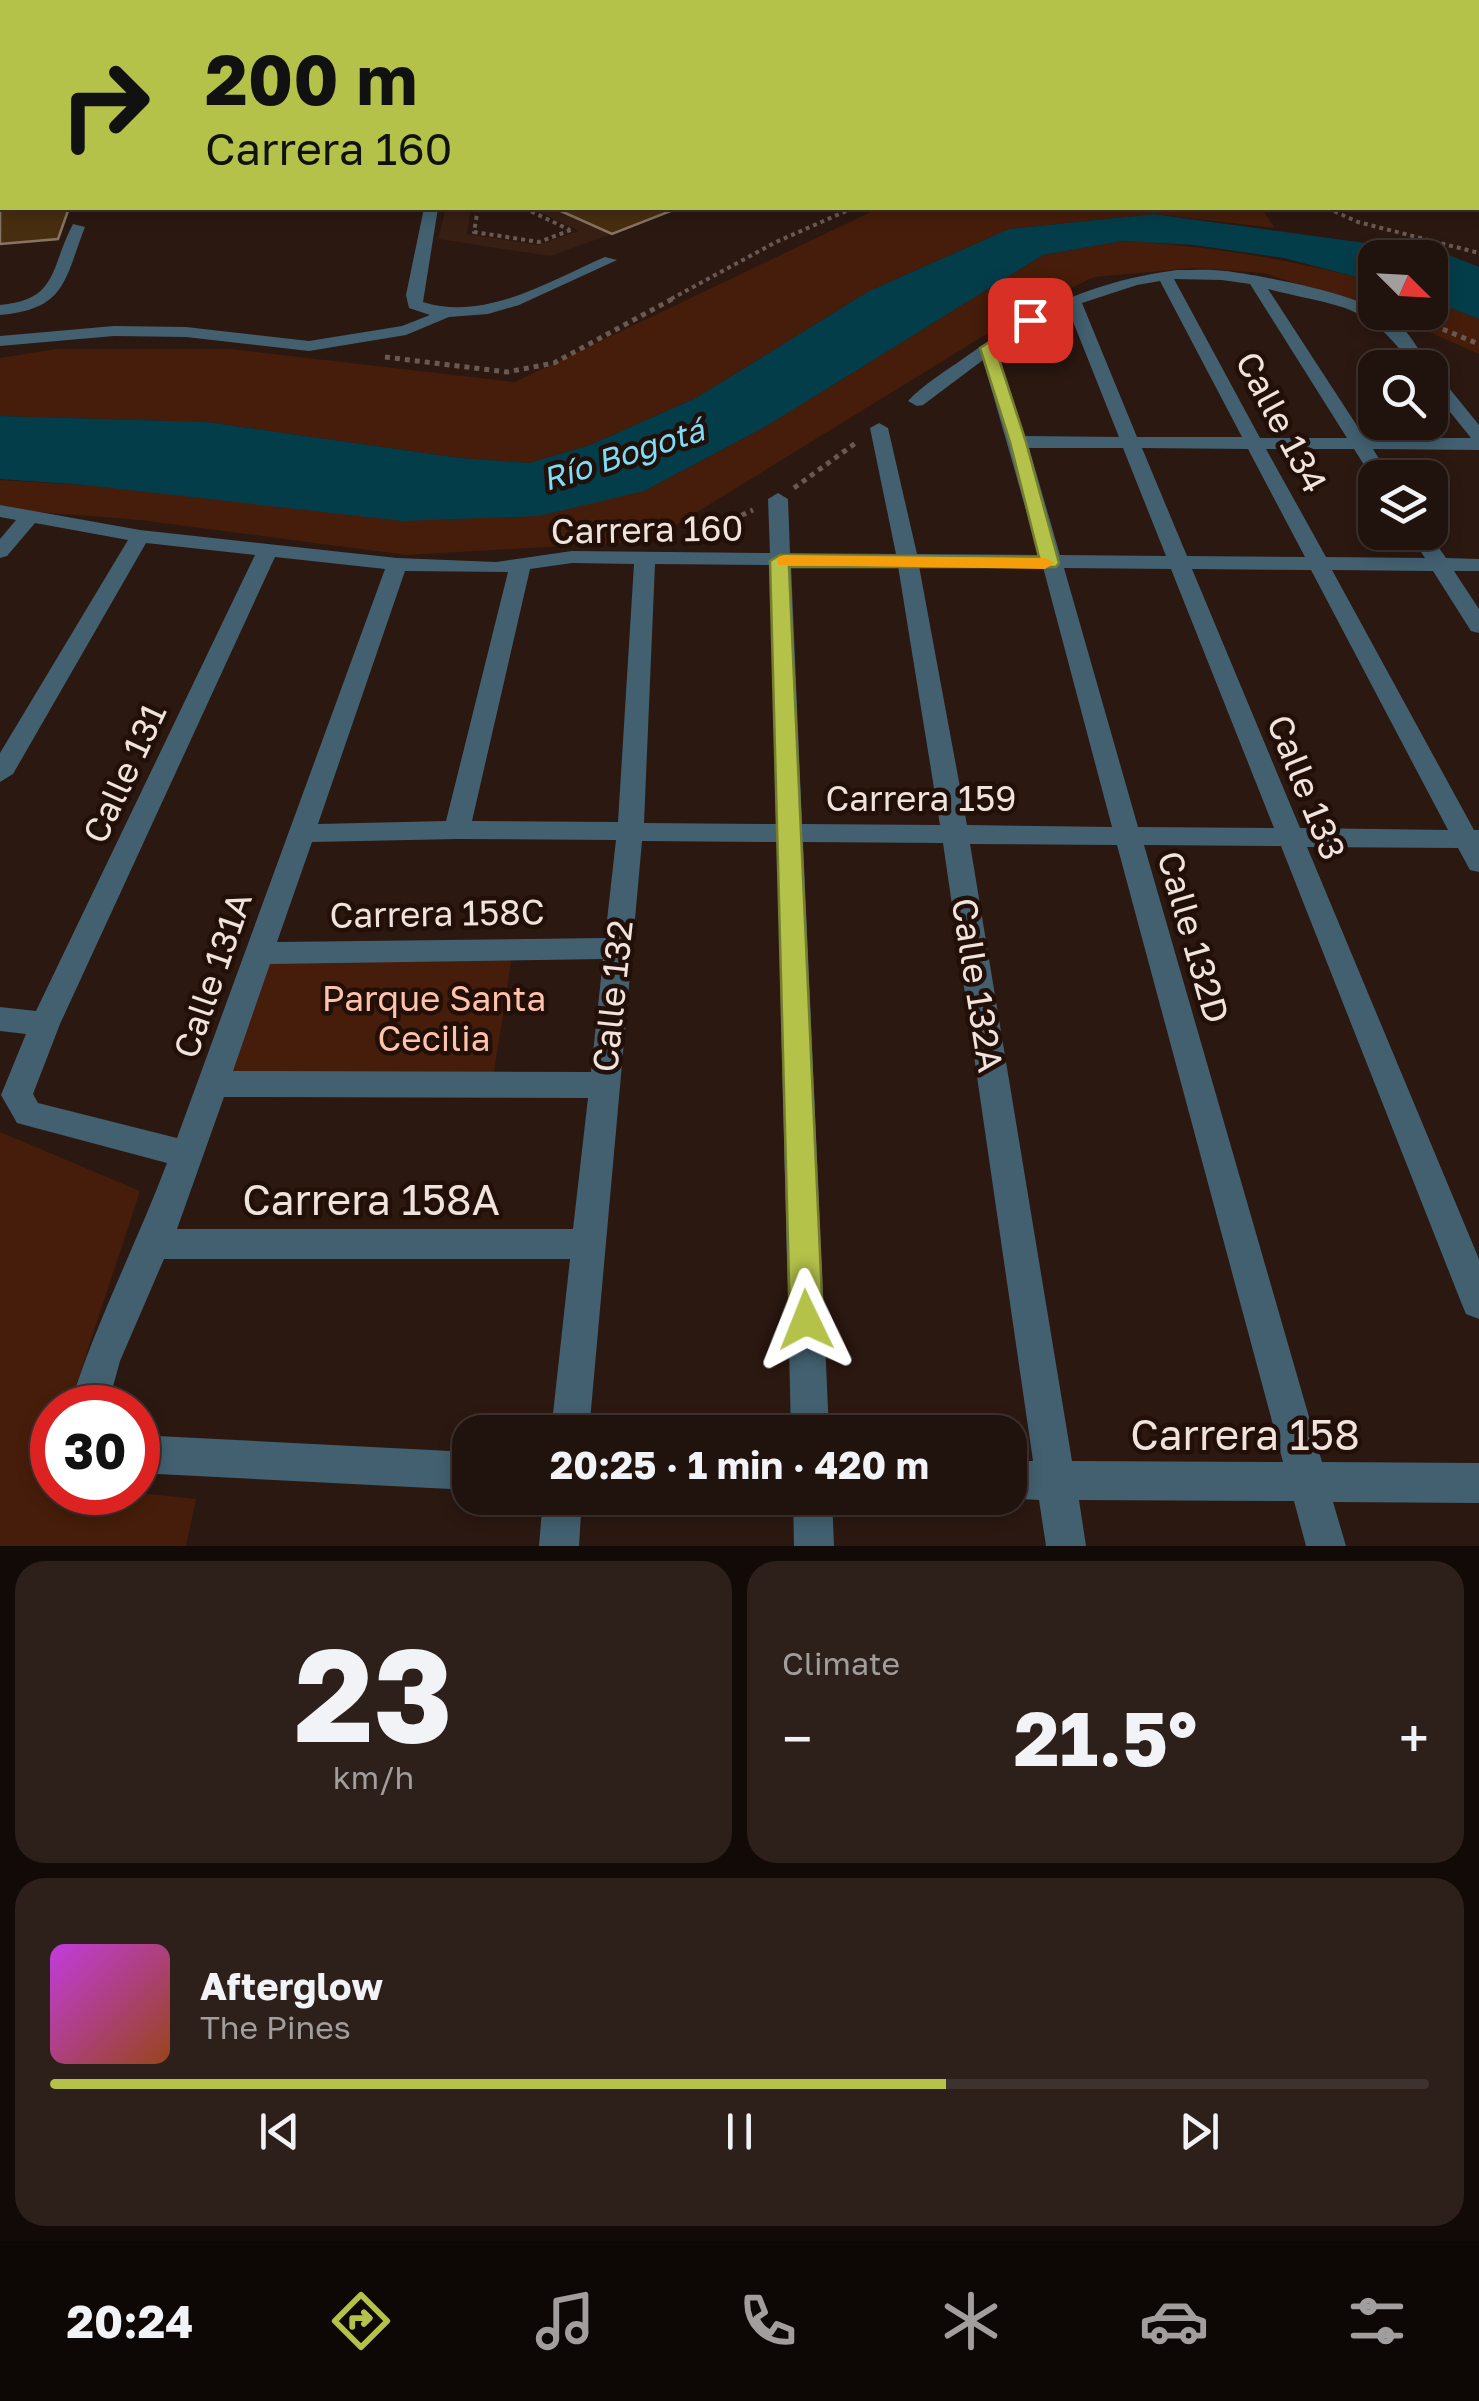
<!DOCTYPE html>
<html lang="en">
<head>
<meta charset="utf-8">
<style>
  :root { --surface:#20120d; --page:#2d201b; --text:#f1f3f6; --muted:#a29e9d; --line:#3d322e; --accent:#b4c24a }
  body { margin:0; font-family:"Golos Text",sans-serif; background:var(--page); color:var(--text); height:100vh; display:flex; flex-direction:column; font-size:38px; white-space:nowrap }
  * { box-sizing:border-box; margin:0 }
  p { font-size:32px; color:var(--muted) }
  .icon { flex:none; width:55px; height:55px; fill:none; stroke:currentColor; stroke-width:2; stroke-linecap:round; stroke-linejoin:round }
  .map { position:relative; height:1546px; overflow:hidden }
  .drawer { display:flex; flex-direction:column; gap:15px; padding:15px; background:#120a07; flex:1 }
  .drawer>* { flex:none }
  .top-card { position:absolute; left:0px; top:0px; width:1480px; height:210px; box-shadow:0 5px 15px #0003,0 0 0 2px var(--line); background:#b4c24a; color:#111; overflow:hidden }
  .needle { width:65px; rotate:114deg }
  .controls { position:absolute; left:1358px; top:240px; display:grid; gap:20px }
  .controls a { display:grid; place-items:center; width:90px; height:90px; border-radius:20px; background:var(--surface); box-shadow:0 5px 15px #0003,0 0 0 2px var(--line); font-size:50px }
  .speed { position:absolute; left:30px; top:1385px; display:flex; gap:20px; font-size:50px; font-weight:700; text-align:center }
  .speed>* { display:grid; place-content:center; width:130px; height:130px; border-radius:50%; background:var(--surface); box-shadow:0 5px 15px #0003,0 0 0 2px var(--line); line-height:1 }
  .speed .limit { border:15px solid #d22; background:#fff; color:#111 }
  .pin { position:absolute; display:grid; place-items:center; width:85px; height:85px; color:#fff; margin:-42px; border-radius:20px; box-shadow:0 5px 15px #0006 }
  .me { position:absolute; width:110px; margin:-55px; rotate:358deg; stroke-linejoin:round; filter:drop-shadow(0 0 8px #0008) }
  .turn { display:flex; align-items:center; gap:35px; height:210px; padding:0 40px; font-size:45px }
  .turn .icon { width:130px; height:130px; stroke-width:2.5 }
  .turn b { display:block; font-size:70px; line-height:85px }
  .big { font-size:75px; font-weight:700; line-height:1.1 }
  .drawer .tile { flex:1; display:flex; flex-direction:column; justify-content:center; gap:15px; min-width:0; padding:0 35px; border-radius:30px; background:var(--page) }
  .drawer .dial { align-items:center; gap:0 }
  .dial b { font-size:130px; line-height:1 }
  .song { display:flex; align-items:center; gap:30px }
  .cover { width:120px; height:120px; border-radius:15px; background:linear-gradient(135deg,hsl(290 70% 55%),hsl(20 70% 35%)) }
  .played { height:10px; border-radius:5px; background:linear-gradient(90deg,var(--accent) 65%,var(--line) 65%) }
  .keys { display:flex; justify-content:space-around; direction:ltr }
  .heat { display:flex; justify-content:space-between; align-items:center; font-size:55px; direction:ltr }
  .drawer .tiles { flex:1; display:grid; gap:15px; grid-template-columns:1fr 1fr }
  .tile:last-child { grid-column:span 2 }
  .trip { position:absolute; left:452px; top:1415px; width:575px; height:100px; border-radius:30px; background:var(--surface); box-shadow:0 5px 15px #0003,0 0 0 2px var(--line); font-weight:700; line-height:100px; text-align:center }
  .tabs { display:flex; height:160px; justify-content:space-around; align-items:center; background:#0d0705; color:var(--muted) }
  .tabs .icon { width:70px; height:70px }
  .tabs .on { color:var(--accent) }
  .tabs b { font-size:45px; color:var(--text) }
  .map>svg:first-child { display:block }
</style>
</head>
<body>
<div class="map">
<svg width="1479" height="1546" viewBox="0 0 1479 1546">
  <rect width="100%" height="100%" fill="#2b1811"/>
  <!-- built -->
  <path fill="#381f14" d="M446,208h25l-4,26 71,11 41,-14 -48,-23h23l58,26 -62,22 -112,-17z"/>
  <!-- green -->
  <g fill="#461d0a">
    <path d="M879,208h382l14,20 -121,-14 -145,15 -140,62 -173,107 -106,47 -61,18 -69,-5 -253,-36 -207,-6v-58l56,-9h175l284,33z"/>
    <path d="M1123,241c88,5 166,18 252,41v27l-111,-36 -71,-5 -99,9 -70,34 -374,230 -243,14 -267,-35 -140,-11v-29l85,5 559,6 121,-64 278,-172z"/>
    <path d="M1430,300l49,19v35l-93,-41 44,-1z"/>
    <path d="M513,950l-21,135 -279,-1 46,-131z"/>
    <path d="M0,1132l140,59 -71,216 -17,1v49l-8,26 8,2v7h78l66,7 -10,47h-186z"/>
  </g>
  <!-- water -->
  <path fill="#043d4a" d="M1154,214l292,40 33,13v52l-49,-19v-42h-55v24l-91,-24 -90,-13 -71,-4 -80,14 -278,172 -121,64 -105,25 -136,5 -318,-36 -85,-6v-63l207,6 253,36 69,5 61,-18 106,-47 173,-107 140,-62z"/>
  <!-- building -->
  <g fill="#482e10" stroke="#857463" stroke-width="2.5">
    <path d="M0,208h69l-11,31 -58,5z"/>
    <path d="M554,208h122v1l-64,25z"/>
  </g>
  <g fill="none" stroke-linecap="round" stroke-linejoin="round">
    <!-- path-far1 -->
    <g stroke="#6a5953" stroke-width="4" stroke-dasharray="4 4" stroke-linecap="butt">
      <path d="M478,208l-4,24 65,10 32,-12"/>
      <path d="M524,208l46,22"/>
      <path d="M1327,208l31,14 121,31"/>
      <path d="M671,299l105,-57 77,-34"/>
    </g>
    <!-- path -->
    <g stroke="#6a5953" stroke-width="5" stroke-dasharray="5 5" stroke-linecap="butt">
      <path d="M1415,318l64,26"/>
      <path d="M385,357l122,15 47,-9 122,-66"/>
      <path d="M794,488l63,-46"/>
      <path d="M696,536l57,-26"/>
    </g>
    <!-- minor -->
    <g fill="#426070" fill-rule="evenodd">
      <path d="M161,0h68l-3,2z"/>
      <path d="M650,0h13l2,2h-12z"/>
      <path d="M1131,0h11l2,2h-11z"/>
      <rect x="1478" y="37" width="1" height="6"/>
      <rect x="1478" y="55" width="1" height="6"/>
      <path d="M424,208h14l-15,94c62,20 126,-21 182,-45l12,3 -98,45 -31,9 -39,3 -43,18 -97,16 -123,-14 -72,-1 -114,10v-10l114,-10 72,1 123,14 93,-15 28,-11 -21,-7 -3,-13z"/>
      <path d="M73,224l12,3c-21,54 -19,82 -85,88v-10c59,-5 50,-38 73,-81z"/>
      <path d="M1177,270c16,0 32,-1 48,1 24,2 143,25 150,41 24,0 41,35 54,52l2,4 -1,2 -16,-2c-47,-67 -72,-60 -146,-79l97,149h106l-41,-51v-16l6,1 43,53v25l-106,-1 18,29h-16v4l-21,-33h-88l60,108 99,1 -17,-26h20l18,26 33,1v12h-25l25,38v24l-8,-2 -38,-60 -101,-1 142,260h5v42l-9,-2 -12,-22 -151,-1 172,412v60l-13,-5 -5,-12 -180,-456 -137,-1 178,617 157,1v40l-146,-1 13,44h-40l-12,-45 -215,-1 7,46h-40l-7,-46 -34,-2h5v-37h23l-90,-618 -140,-1 26,590h-38l-14,-590 -135,-1 -53,591h-38l19,-173h-406l-44,102 -13,47h-38c26,-84 67,-163 98,-245l-150,-40 -16,-28 25,-61 -26,-3v-24l36,4 219,-456 -109,-12 -133,231 -13,8v-29l128,-213 -93,-17 -28,33 -7,2v-19l16,-19 -16,-3v-12l140,25 257,28 99,4 76,-11 198,2 -2,-54 10,-6 10,6 2,54 106,1 -26,-126 9,-5 9,5 29,126 122,1 -56,-195 -60,45 -6,1 -9,-5c16,-17 38,-30 56,-43 69,-48 129,-77 213,-88zM1174,279l48,1 28,4 97,154h-87zM1160,281l82,156h-105l-55,-134 55,-18zM1068,309l51,128 -94,-1 -28,-85zM1029,448h94l43,108 -106,-1zM1142,448l106,1 57,108 -118,-1zM275,557l110,12 -208,569 -139,-35 -5,-9 27,-70zM572,563l62,1 -16,258 -146,-1 58,-252zM655,564l115,1 6,259 -132,-1zM791,565l107,1 42,259 -138,-1zM919,566l124,1 69,260 -145,-2zM1064,568l107,1 103,259 -136,-1zM1192,569l119,1 137,260 -148,-2zM405,571l103,1 -62,249 -128,3zM457,839l159,1 -11,98 -328,4 35,-100zM970,844l147,1 166,617 -211,-1zM603,959l-12,113 -358,-1 37,-107zM224,1097l364,1 -15,131h-396z"/>
      <path d="M138,1435l332,17v38l-332,-17z"/>
      <path d="M543,1498h39l-3,48h-40z"/>
      <path d="M793,1498h39l2,48h-40z"/>
    </g>
    <!-- highway -->
    <rect fill="#6fbde6" fill-rule="evenodd" x="0" y="27" width="2" height="8"/>
  </g>
  <!-- route -->
  <path fill="#b4c24a" stroke="#757e30" stroke-width="2.5" d="M1030,316l7,4 -2,3 -39,27 30,92 33,121 -3,4h-267l34,753 -5,11 -12,4 -11,-4 -5,-11 -20,-759 10,-6 259,2 -29,-115 -30,-94z"/>
  <!-- slow -->
  <path fill="#f59e0b" d="M784,555l261,3 10,5 -10,6 -267,-4v-8z"/>
  <g text-anchor="middle" dominant-baseline="central" stroke-width="9" stroke-linejoin="round" paint-order="stroke">
    <!-- far-water labels -->
    <g font-size="32" font-style="italic" fill="#7addfa" stroke="#210f08">
      <text transform="translate(623 454) rotate(-18)">Río Bogotá</text>
    </g>
    <!-- street labels -->
    <g font-size="35" fill="#f0e3de" stroke="#210f08">
      <text transform="translate(1282 422) rotate(62)">Calle 134</text>
      <text transform="translate(647 529) rotate(-1)">Carrera 160</text>
      <text transform="translate(124 773) rotate(-65)">Calle 131</text>
      <text transform="translate(1307 787) rotate(68)">Calle 133</text>
      <text x="921" y="798">Carrera 159</text>
      <text transform="translate(437 913) rotate(-1)">Carrera 158C</text>
      <text transform="translate(1194 937) rotate(74)">Calle 132D</text>
      <text transform="translate(212 975) rotate(-71)">Calle 131A</text>
      <text transform="translate(978 985) rotate(81)">Calle 132A</text>
      <text transform="translate(612 996) rotate(-84)">Calle 132</text>
    </g>
    <!-- park labels -->
    <g font-size="35" fill="#ffc3ab" stroke="#210f08">
      <text x="434" y="998">Parque Santa<tspan x="434" dy="40">Cecilia</tspan></text>
    </g>
    <!-- near-street labels -->
    <g font-size="42" fill="#f0e3de" stroke="#210f08">
      <text x="371" y="1199">Carrera 158A</text>
      <text x="1245" y="1434">Carrera 158</text>
    </g>
  </g>
</svg>
<div class="controls">
<a><svg class="needle" viewBox="-14 -14 28 28"><path d="M0-13l5 13h-10z" fill="#e53935"/><path d="M0 13l5-13h-10z" fill="#a29e9d"/></svg></a>
<a><svg class="icon" aria-label="search" viewBox="0 0 24 24"><circle cx="10" cy="10" r="6"/><path d="M15 15l6 6"/></svg></a>
<a><svg class="icon" aria-label="layers" viewBox="0 0 24 24"><path d="M12 4l9 5-9 5-9-5zM3 14l9 5 9-5"/></svg></a>
</div>
<div class="speed"><div class="limit">30</div></div>
<div class="pin" style="left:1030px;top:320px;background:#d93025"><svg class="icon" aria-label="arrive" viewBox="0 0 24 24"><path d="M6 21V4h12l-3 4 3 4H6"/></svg></div>
<svg class="me" style="left:806px;top:1320px" viewBox="-20 -20 40 40"><path d="M0-17L14 15 0 8-14 15z" fill="#b4c24a" stroke="#fff" stroke-width="4"/></svg>
<div class="trip">20:25 · 1 min · 420 m</div>
<div class="top-card">
<div class="turn"><svg class="icon" aria-label="right" viewBox="0 0 24 24"><path d="M7 20v-9h11M14 6l5 5-5 5"/></svg><div><b>200 m</b>Carrera 160</div></div>
</div>
</div>
<section class="drawer">
<div class="tiles">
<div class="tile dial"><b>23</b><p>km/h</p></div>
<div class="tile"><p>Climate</p>
<div class="heat"><a>−</a><b class="big">21.5°</b><a>+</a></div>
</div>
<div class="tile">
<div class="song"><i class="cover"></i><div><b>Afterglow</b><p>The Pines</p></div></div>
<div class="played"></div>
<div class="keys"><svg class="icon" aria-label="previous" viewBox="0 0 24 24"><path d="M18 5L8 12l10 7zM5 5v14"/></svg><svg class="icon" aria-label="pause" viewBox="0 0 24 24"><path d="M8 5v14M16 5v14"/></svg><svg class="icon" aria-label="next" viewBox="0 0 24 24"><path d="M6 5l10 7-10 7zM19 5v14"/></svg></div>
</div>
</div>
</section>
<nav class="tabs">
<b>20:24</b>
<svg class="icon on" aria-label="directions" viewBox="0 0 24 24"><path d="M12 3l9 9-9 9-9-9zM9 14v-3h6M13 9l2 2-2 2"/></svg>
<svg class="icon" aria-label="music" viewBox="0 0 24 24"><path d="M9 18V5l10-2v13"/><circle cx="6" cy="18" r="3"/><circle cx="16" cy="16" r="3"/></svg>
<svg class="icon" aria-label="phone" viewBox="0 0 24 24"><path d="M5 4h4l2 5-3 2q2 4 5 5l2-3 5 2v4C11 20 4 13 5 4z"/></svg>
<svg class="icon" aria-label="climate" viewBox="0 0 24 24"><path d="M12 3v18M4 7l16 10M4 17L20 7"/></svg>
<svg class="icon" aria-label="car" viewBox="0 0 24 24"><path d="M5 17H2v-5l4-1 3-4h7l3 4 3 1v5h-3M9 17h6M6 11h13"/><circle cx="7" cy="17" r="2"/><circle cx="17" cy="17" r="2"/></svg>
<svg class="icon" aria-label="filters" viewBox="0 0 24 24"><path d="M4 7h16M4 17h16"/><circle cx="9" cy="7" r="2"/><circle cx="15" cy="17" r="2"/></svg>
</nav>
</body>
</html>
